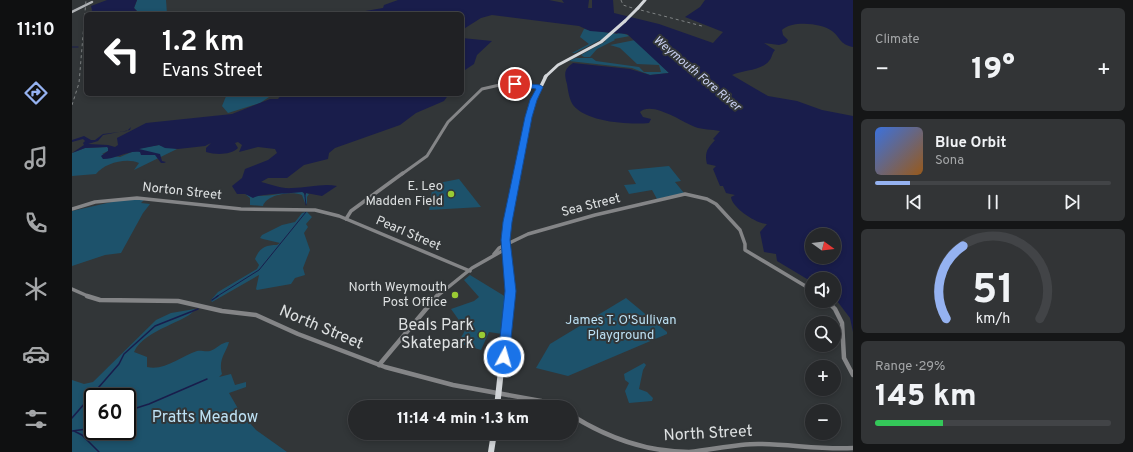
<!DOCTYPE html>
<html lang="en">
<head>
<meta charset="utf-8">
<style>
  :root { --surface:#26282a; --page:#323436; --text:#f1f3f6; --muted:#a4a6a8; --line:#424447; --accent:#95b2f1 }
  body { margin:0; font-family:Overpass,sans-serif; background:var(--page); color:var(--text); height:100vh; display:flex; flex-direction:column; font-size:15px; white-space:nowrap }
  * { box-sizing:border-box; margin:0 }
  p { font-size:13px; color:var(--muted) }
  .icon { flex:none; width:22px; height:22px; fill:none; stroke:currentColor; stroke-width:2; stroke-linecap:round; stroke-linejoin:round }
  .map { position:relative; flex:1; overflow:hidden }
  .side { display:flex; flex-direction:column; gap:8px; padding:8px; background:#151617; width:280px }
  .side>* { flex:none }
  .guide { position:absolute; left:12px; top:12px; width:380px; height:84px; border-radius:6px; box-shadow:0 2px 6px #0003,0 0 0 1px var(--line); background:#202124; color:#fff; overflow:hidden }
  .needle { width:26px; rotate:105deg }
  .controls { position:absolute; left:733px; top:228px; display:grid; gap:8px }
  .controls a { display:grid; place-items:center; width:36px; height:36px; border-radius:50%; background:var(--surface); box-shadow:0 2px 6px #0003,0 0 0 1px var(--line); font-size:20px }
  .speed { position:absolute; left:12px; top:388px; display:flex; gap:8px; font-size:20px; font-weight:700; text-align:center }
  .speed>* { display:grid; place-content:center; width:52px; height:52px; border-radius:50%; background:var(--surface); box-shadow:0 2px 6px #0003,0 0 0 1px var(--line); line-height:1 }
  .speed .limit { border:2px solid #111; border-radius:6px; background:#fff; color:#111 }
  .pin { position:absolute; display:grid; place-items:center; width:34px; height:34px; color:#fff; margin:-17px; border:2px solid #fff; border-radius:50%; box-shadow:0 1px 4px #0007 }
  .me { position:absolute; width:44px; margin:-22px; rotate:6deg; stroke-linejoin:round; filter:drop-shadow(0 0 3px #0008) }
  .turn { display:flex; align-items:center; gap:14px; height:84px; padding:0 12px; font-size:18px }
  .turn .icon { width:52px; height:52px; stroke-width:2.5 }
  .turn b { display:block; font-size:28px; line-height:34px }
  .big { font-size:30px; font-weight:800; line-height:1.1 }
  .side .widget { flex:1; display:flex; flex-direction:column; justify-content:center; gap:6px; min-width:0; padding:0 14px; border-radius:6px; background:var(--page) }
  .side .dial { align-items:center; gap:0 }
  .dial svg { height:104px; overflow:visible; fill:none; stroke:var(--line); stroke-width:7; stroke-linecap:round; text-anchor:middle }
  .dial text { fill:var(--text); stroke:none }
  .song { display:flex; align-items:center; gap:12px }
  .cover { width:48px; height:48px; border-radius:6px; background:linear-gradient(135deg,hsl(220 70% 55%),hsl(30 70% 35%)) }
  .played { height:4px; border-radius:2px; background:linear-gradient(90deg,var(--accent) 15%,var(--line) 15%) }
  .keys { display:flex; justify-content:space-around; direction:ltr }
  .heat { display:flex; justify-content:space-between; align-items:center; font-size:22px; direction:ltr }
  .charge { height:6px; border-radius:3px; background:linear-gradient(90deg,#34c759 29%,var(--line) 0) }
  .trip { position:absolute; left:276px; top:400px; width:230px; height:40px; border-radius:20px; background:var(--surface); box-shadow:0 2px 6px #0003,0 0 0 1px var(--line); font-weight:800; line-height:40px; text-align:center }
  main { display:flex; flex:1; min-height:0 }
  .tab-bar { display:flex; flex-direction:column; width:72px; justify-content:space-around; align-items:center; background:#0f1011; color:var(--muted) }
  .tab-bar .icon { width:28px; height:28px }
  .tab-bar .selected { color:var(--accent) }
  .tab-bar b { font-size:18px; color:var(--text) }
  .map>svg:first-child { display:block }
</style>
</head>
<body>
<main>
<nav class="tab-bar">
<b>11:10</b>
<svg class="icon selected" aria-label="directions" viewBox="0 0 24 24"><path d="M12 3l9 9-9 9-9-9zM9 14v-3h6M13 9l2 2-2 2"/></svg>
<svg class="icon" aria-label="music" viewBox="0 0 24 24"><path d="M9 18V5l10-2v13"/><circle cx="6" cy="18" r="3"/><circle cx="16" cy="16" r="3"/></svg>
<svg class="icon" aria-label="phone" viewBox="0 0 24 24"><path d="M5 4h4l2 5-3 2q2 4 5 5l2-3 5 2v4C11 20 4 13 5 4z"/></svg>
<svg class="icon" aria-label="climate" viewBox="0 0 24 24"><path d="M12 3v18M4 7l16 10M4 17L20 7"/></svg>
<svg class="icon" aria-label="car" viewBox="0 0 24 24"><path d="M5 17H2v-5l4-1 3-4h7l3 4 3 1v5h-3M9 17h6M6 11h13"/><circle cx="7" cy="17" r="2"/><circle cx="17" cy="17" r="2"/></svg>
<svg class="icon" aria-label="filters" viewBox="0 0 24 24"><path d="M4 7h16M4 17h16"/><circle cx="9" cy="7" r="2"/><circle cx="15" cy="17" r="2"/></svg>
</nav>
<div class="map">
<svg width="781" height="452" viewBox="0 0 781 452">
  <rect width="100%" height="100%" fill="#323638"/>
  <!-- green -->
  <g fill="#1d526b" fill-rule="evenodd">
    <path d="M65,0h29l1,14h-27l-6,-6z"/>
    <path d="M512,29l33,5 2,-2 11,4 -16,3 1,1 -18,9 -7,8h-6l-3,-2 25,-14 -6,-1 -25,13h-3l17,-9 -9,-7z"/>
    <path d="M563,40l34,33 -19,2 -18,-7 -63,-7 7,-3h16l4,3 43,6 5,5h17l-2,-7 -22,-1 -17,-16 -10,-3z"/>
    <path d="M155,94l8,3 7,-3h28l-1,3 -9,6 -32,10 -6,-7z"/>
    <path d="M87,145l18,4 -43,21 5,-7c-12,-6 -35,0 -43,11l-24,2v-23l13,-5 22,-1 2,1 -1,3 -6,3 18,3 21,-9z"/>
    <path d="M597,166l12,15 -6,1 9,11 -27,6 -5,-9 -23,4 -5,-9 12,-1 -8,-14z"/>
    <path d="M387,179l22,28 -52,3 4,-26z"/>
    <path d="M212,192h19l2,4 1,-3 3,1 -2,3v7l-2,-1 -3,-8c-10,-4 -35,-1 -39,11l-13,-1v-7l-5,-4c7,3 33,2 39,-2z"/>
    <path d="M73,199l-4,4 9,1 -7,9 -22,40 -16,2 -33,11v-55l44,-10z"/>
    <path d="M235,212l5,5 -6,7 2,3 -4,6 6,17 -7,18 2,7 -10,3 -4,6 -34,6 -1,-1 3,-14 -47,27 -1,-2 7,-8 39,-23 2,-4 -4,-6c5,-12 11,-14 22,-14l3,-2 -17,-4 -3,-1 2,-3 20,-10 13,-3 7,-9z"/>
    <path d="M398,275l36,22 -4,37 -13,-2 -8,18 -23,-7 10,-18 -7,-2 -10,-14 23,-8 5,-4 -15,-17z"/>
    <path d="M554,298l41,34v2l-99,42 -32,-8 14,-24z"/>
    <path d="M123,309c-5,12 -51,20 -61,43l13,5v10c18,4 34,-11 50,-16 4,-1 8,1 13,0 7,-2 11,-9 19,-9 -3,11 -11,17 -7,32l-3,3 12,-3 4,11 11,-3v5l-17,6 11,19 16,18 31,22h-215v-72l12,4 9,-2 63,-62 15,-7zM21,397h34v34h-34z"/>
    <path d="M572,363l2,2 -3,5 -4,19 8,3 6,6 -1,3 -23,2 -4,-12 4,-8 -4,-3 -1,-6z"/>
  </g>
  <!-- water -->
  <g fill="#191d4b" fill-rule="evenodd">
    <path d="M35,0h30l-3,8 6,6h-49l1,-4 -1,-4z"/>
    <path d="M326,0h151l15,3 -2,-3h27l-1,8h4v-8h21l1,13 45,11 54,19 10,-11 -38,-15 15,-10 5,-7h148v47c-14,-3 -12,-9 -21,-16 -10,-8 -40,-11 -50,-1l1,5 5,5 -2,3 -7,2 -15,-2 11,7c-3,3 -3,8 -6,11 -8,10 -26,9 -37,14l36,21 29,5 25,9 31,6v216l-3,-14 -16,-21v-18h-22v3l-35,-21 -1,-7 -12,-2 -4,-20 7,-8c-10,0 -35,-16 -36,-27l4,-2 -9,-2 -3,-7h-3l-7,-17 3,-3 -9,-2c-3,-12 1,-16 8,-24l-2,-1 7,-8c-9,-2 -17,-1 -25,-4 -13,-5 -43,-26 -55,-15l3,5 8,2 -2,4c-20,2 -63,-1 -76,-18 -4,-6 -5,-15 -6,-21 -3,-10 -3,-15 6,-21l57,6 20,6 19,-2 -42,-39 -37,-3 -11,-5 -87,-11 -11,3 -19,12v-16h-114l35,-6 1,-3zM740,235h22v22h-22z"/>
    <path d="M390,38l30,3 -15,14 -3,9 -12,8z"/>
    <path d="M210,94h167l-5,7 -28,12 -16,12 -65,23 -6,5 -1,6 -24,6 -17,13h-19l-7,4c9,2 21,7 31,6 15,0 31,-5 45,-2l-15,10 -16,-3 -1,4 -1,-4 -2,-1c-12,2 -41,1 -49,6l-8,-4h-8l-5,-8 10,-8 3,-9 23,-9 9,-7 -2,-4 -17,-2 -19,5 3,-7 -4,-3 -3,1 3,5c-7,7 -22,7 -32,4v-4l5,-5 -6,3 -27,3 -13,-1 -6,-3 -20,4 21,5 2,7 4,1 -2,1h-3l-6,-8h-14l-1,-3c-12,-2 -24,7 -37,7l-2,-3 7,-5v-3l-1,-1 -22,1 -13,5 12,-8 -1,-2 2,-2 -2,-2 -11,3v-2l12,-4 7,4h4l8,-6 24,-3 4,-4 -1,3 -27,5 -5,6 -10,3 20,1 7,2 3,-2 -1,-7 29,-15 86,-9 38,-15h8z"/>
  </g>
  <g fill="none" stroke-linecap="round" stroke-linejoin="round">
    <!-- stream-far1 -->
    <g stroke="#191d4b" stroke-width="1">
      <path d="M0,47h6"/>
      <path d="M233,196l1,9"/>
      <path d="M144,297l43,-27 47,-58"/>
    </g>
    <!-- stream -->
    <g stroke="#191d4b" stroke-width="1.5">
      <path d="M140,300l6,-4"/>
      <path d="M55,411l22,-7 58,-25"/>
      <path d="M0,418l47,-54 5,-10 31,-28 43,-17"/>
      <path d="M0,431l15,-2 6,-3"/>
      <path d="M2,431l8,4 17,17"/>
    </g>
    <!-- tertiary-far2 -->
    <path stroke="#848587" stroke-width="3" d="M330,174l25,-18 21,-34 34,-33 22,-5 36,3"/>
    <!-- tertiary-far1 -->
    <g stroke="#848587" stroke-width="3.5">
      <path d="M0,209l23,-7 42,-4 104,11 74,1 24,6 131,55"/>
      <path d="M274,219l5,-8 52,-38"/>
      <path d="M422,254l5,-6 29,-14 67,-19 90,-21 22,5 9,5 24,26 5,14v6l67,40"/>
      <path d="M0,289l18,8"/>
      <path d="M364,297l36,-29 30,-17 3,-5"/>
    </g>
    <!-- tertiary -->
    <g stroke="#848587" stroke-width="4.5">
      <path d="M15,296l13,4 78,1 44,10 34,4 42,19 87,33 68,18 88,16 18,6"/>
      <path d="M755,301l8,8 7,14 2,35 9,17"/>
      <path d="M307,365l58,-69"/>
      <path d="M499,415c35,22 75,37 118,37 23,-2 46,-8 69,-8 32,0 63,6 95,4"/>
    </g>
    <!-- secondary -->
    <path stroke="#b0b3b6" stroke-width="2.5" d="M0,12l20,-10"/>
    <!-- primary-far3 -->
    <g stroke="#d3d6d9" stroke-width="3">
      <path d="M566,8l7,-8"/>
      <path d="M473,77l13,-12 43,-23 24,-21"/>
    </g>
    <!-- primary-far2 -->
    <path stroke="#d3d6d9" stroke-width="3.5" d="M445,174l15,-69 14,-29"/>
    <!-- primary-far1 -->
    <path stroke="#d3d6d9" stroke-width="4.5" d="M437,297l-4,-57 12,-67"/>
    <!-- primary -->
    <g stroke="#d3d6d9" stroke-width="6">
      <path d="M425,407l12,-111"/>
      <path d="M419,452l3,-19"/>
    </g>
    <!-- rail -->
    <g stroke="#7f8384" stroke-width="1" stroke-dasharray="3 3" stroke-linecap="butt">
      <path d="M549,0l2,5 6,2 73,19"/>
      <path d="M0,105l7,-22 7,-83"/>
    </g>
    <!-- primary-bridge -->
    <path stroke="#d3d6d9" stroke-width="3" d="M553,21l13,-13"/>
  </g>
  <!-- route -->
  <path fill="#1a73e8" stroke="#114b97" d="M441,82l27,3 3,2 -6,13 -5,17 -20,105 -2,18 6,51 -7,66 -1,3h-8l-2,-3 7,-66 -4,-51 2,-18 22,-105 5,-17 6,-11 -23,-4z"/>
  <!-- markers -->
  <g fill="#9acb34" stroke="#323638" stroke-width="1.5">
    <circle cx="379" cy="194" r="4"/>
    <circle cx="383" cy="295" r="4"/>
    <circle cx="410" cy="335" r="4"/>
  </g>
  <g text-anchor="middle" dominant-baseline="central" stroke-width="4" stroke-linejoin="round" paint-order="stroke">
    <!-- far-water labels -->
    <g font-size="12" font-style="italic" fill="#c9d0f1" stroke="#323638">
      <text transform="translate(625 74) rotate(40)">Weymouth Fore River</text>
    </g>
    <!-- poi labels -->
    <g font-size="13" fill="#dde0e1" stroke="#323638" text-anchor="end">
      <text x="371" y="187">E. Leo<tspan x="371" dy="15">Madden Field</tspan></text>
      <text x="375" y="288">North Weymouth<tspan x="375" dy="15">Post Office</tspan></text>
    </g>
    <!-- street labels -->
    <g font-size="13" fill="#dde0e1" stroke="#323638">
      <text transform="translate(110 192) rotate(6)">Norton Street</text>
      <text transform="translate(519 206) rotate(-14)">Sea Street</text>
      <text transform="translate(336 234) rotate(23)">Pearl Street</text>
    </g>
    <!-- park labels -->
    <g font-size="13" fill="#bde1f4" stroke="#323638">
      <text x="549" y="321">James T. O'Sullivan<tspan x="549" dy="15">Playground</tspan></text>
    </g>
    <!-- near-poi labels -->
    <g font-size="16" fill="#dde0e1" stroke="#323638" text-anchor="end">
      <text x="402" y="326">Beals Park<tspan x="402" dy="18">Skatepark</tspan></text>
    </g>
    <!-- near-street labels -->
    <g font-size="16" fill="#dde0e1" stroke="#323638">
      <text transform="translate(249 328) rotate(23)">North Street</text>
      <text transform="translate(636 434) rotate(-3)">North Street</text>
    </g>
    <!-- near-park labels -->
    <g font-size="16" fill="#bde1f4" stroke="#323638">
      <text x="133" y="418">Pratts Meadow</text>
    </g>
  </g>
</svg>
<div class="controls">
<a><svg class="needle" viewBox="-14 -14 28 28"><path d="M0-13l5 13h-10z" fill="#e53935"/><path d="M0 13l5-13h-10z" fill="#a4a6a8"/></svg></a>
<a><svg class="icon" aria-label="sound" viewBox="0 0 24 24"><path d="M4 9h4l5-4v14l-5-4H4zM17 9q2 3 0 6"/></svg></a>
<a><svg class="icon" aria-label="search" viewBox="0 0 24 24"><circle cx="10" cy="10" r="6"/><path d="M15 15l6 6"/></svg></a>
<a>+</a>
<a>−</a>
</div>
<div class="speed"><div class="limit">60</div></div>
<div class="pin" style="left:443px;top:84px;background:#d93025"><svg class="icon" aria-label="arrive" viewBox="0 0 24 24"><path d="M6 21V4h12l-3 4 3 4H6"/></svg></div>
<svg class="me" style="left:432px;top:357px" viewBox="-20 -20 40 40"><circle r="17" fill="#1a73e8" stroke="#fff" stroke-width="3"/><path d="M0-11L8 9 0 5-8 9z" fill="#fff"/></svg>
<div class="trip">11:14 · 4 min · 1.3 km</div>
<div class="guide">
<div class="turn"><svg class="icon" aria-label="left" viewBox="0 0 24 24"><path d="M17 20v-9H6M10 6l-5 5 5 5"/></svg><div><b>1.2 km</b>Evans Street</div></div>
</div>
</div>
<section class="side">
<div class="widget"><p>Climate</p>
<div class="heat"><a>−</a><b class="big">19°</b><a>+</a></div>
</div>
<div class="widget">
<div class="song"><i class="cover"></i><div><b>Blue Orbit</b><p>Sona</p></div></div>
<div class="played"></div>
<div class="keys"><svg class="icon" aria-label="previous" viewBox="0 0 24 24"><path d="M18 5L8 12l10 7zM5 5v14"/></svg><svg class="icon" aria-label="pause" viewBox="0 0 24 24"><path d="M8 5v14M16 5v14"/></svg><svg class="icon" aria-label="next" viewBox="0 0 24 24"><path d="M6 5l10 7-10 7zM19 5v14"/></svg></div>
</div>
<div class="widget dial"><svg viewBox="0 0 100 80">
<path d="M14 69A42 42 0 1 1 86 69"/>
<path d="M14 69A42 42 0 0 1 27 13" stroke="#95b2f1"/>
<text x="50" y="56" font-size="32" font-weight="700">51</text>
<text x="50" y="72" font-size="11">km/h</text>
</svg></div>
<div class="widget"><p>Range · 29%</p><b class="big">145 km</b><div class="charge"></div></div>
</section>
</main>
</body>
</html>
